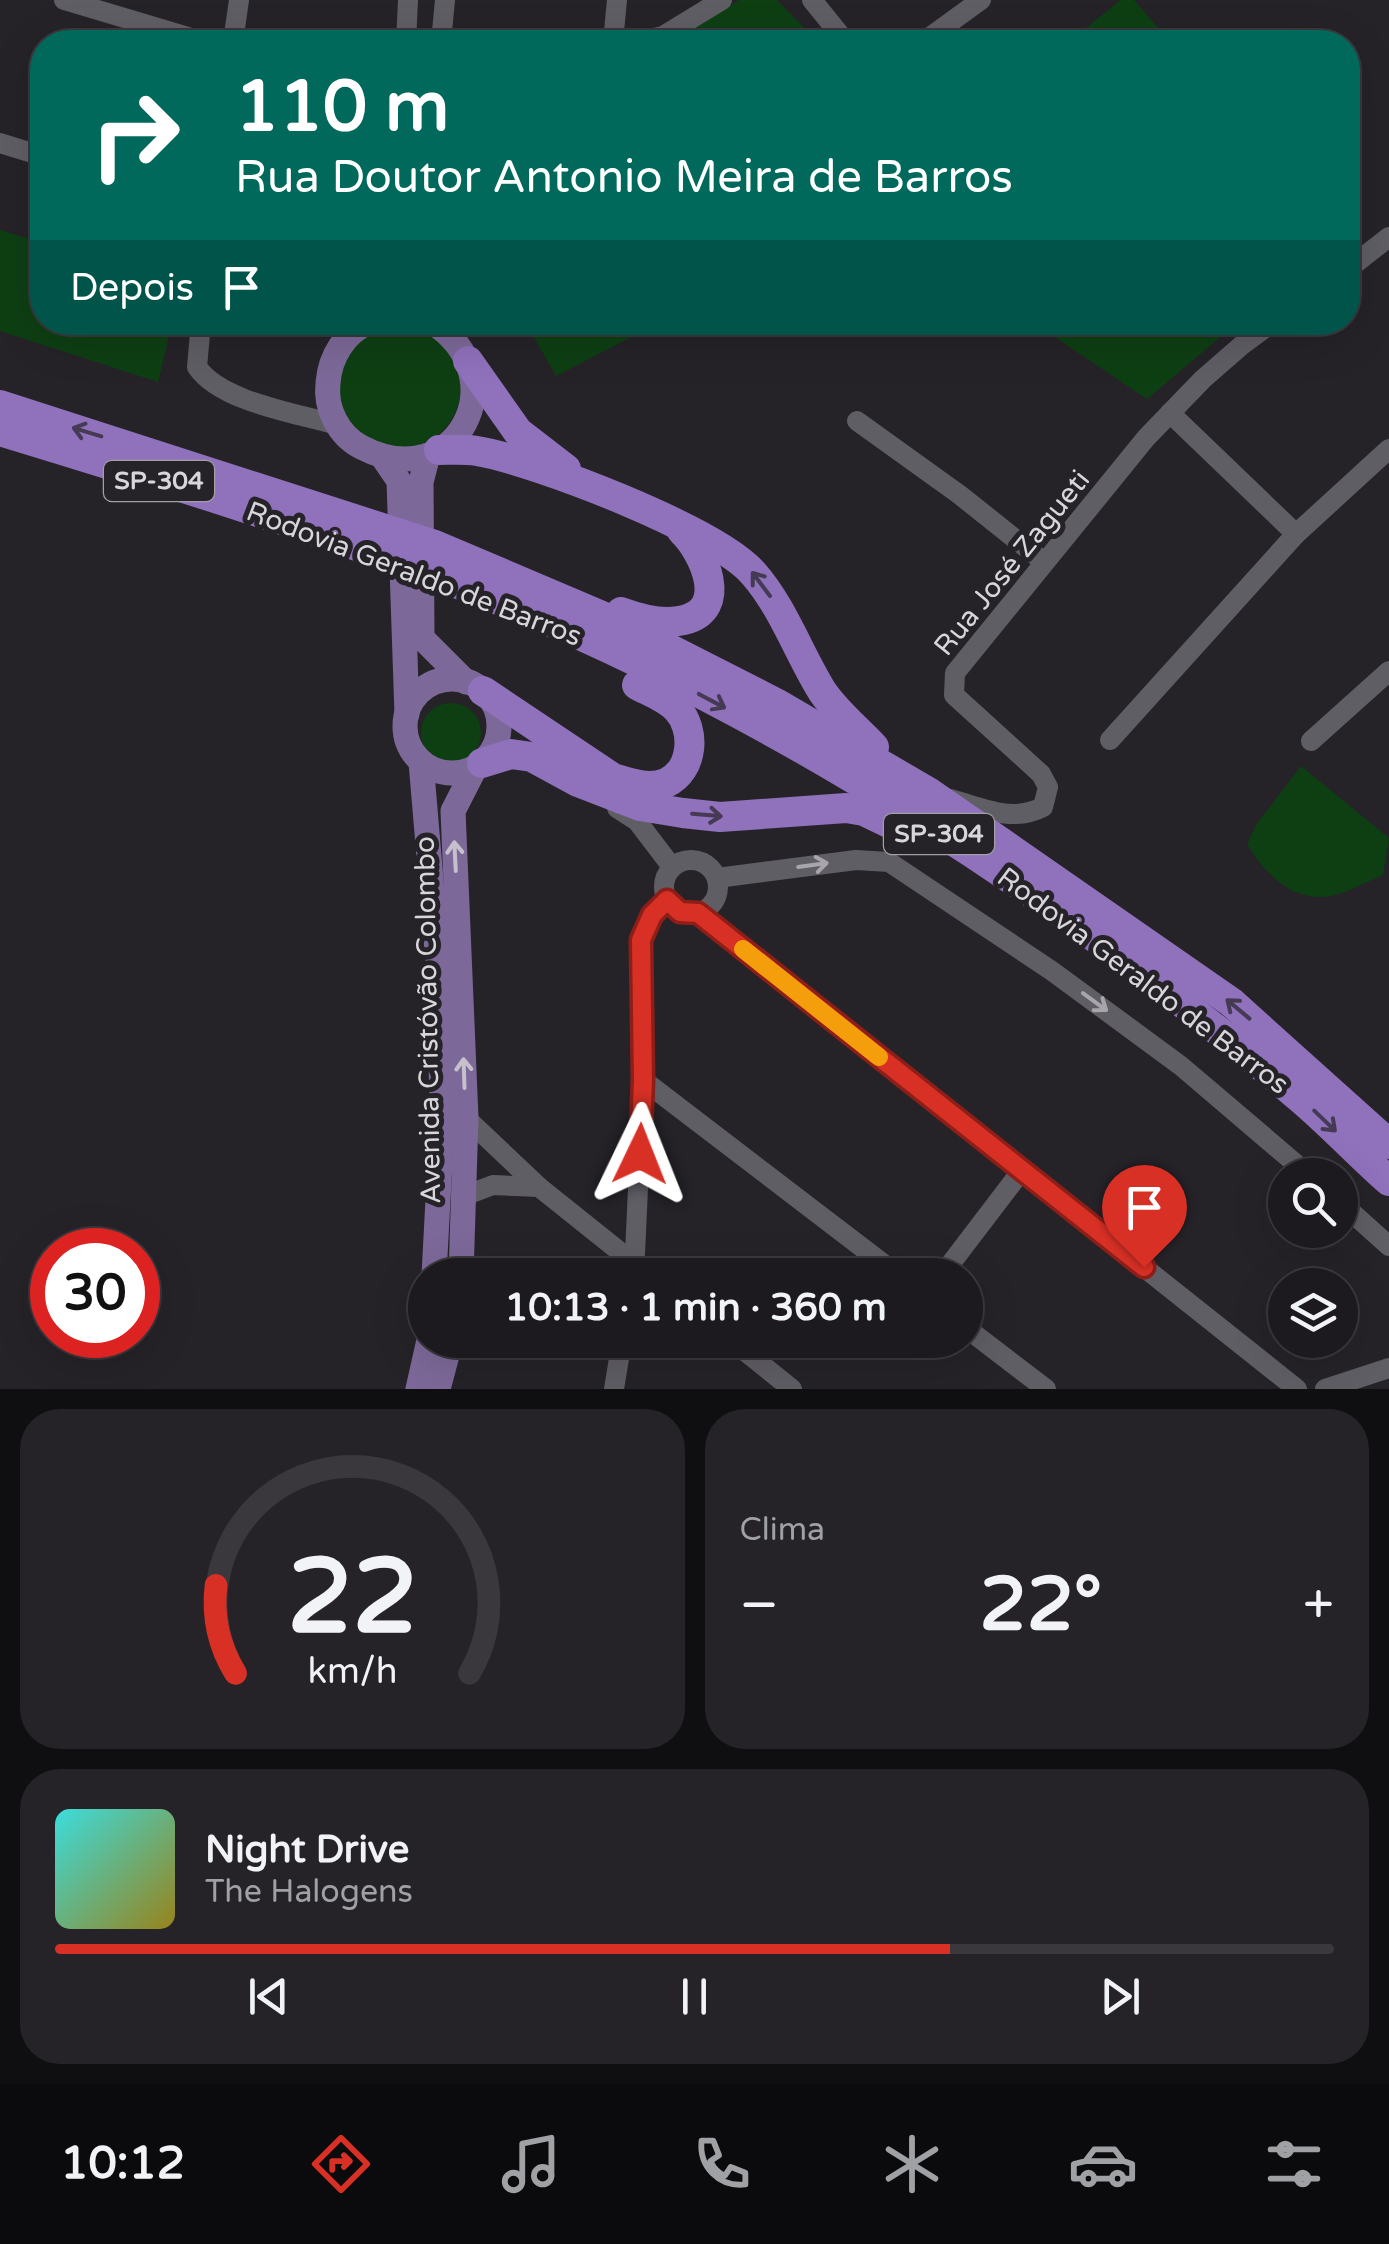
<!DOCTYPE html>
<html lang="pt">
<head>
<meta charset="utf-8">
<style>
  :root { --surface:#1c1a1e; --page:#252327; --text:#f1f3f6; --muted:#a0a1a4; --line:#3a383c; --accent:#d93025 }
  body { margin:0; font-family:"Varela Round",sans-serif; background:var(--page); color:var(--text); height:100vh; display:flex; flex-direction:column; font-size:38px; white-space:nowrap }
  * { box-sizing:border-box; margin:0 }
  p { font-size:32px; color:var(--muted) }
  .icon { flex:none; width:55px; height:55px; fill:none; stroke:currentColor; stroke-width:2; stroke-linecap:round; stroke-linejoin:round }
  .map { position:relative; height:1389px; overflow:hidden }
  .details { display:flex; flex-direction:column; gap:20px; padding:20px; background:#0f0e10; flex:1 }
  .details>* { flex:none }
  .guide { position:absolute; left:30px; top:30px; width:1330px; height:305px; border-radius:40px; box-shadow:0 10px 40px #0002,0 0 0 2px var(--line); background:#00695c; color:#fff; overflow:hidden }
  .buttons { position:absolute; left:1268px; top:1158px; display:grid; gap:20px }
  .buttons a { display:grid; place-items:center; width:90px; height:90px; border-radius:50%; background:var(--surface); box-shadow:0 10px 40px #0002,0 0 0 2px var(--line); font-size:50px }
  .speed { position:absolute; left:30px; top:1228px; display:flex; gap:20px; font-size:50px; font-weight:700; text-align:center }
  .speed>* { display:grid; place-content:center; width:130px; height:130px; border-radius:50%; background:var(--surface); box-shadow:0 10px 40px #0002,0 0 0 2px var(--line); line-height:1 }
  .speed .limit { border:15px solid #d22; background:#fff; color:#111 }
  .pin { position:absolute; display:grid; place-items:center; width:85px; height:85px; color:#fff; margin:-102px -42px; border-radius:50% 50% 50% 0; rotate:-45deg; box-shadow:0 0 10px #0007 }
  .pin .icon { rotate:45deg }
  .me { position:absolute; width:110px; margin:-55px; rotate:2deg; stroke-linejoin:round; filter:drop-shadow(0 0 8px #0008) }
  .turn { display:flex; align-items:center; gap:35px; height:210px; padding:0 40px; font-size:45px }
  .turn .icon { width:130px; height:130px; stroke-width:2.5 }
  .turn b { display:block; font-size:70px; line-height:85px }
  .then { display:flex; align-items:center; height:95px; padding:0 40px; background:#0003; gap:20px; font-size:38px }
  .big { font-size:75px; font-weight:700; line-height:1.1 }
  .details .card { flex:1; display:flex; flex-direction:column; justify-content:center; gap:15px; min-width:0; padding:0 35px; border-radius:40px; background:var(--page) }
  .details .dial { align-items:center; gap:0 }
  .dial svg { height:260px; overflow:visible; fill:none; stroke:var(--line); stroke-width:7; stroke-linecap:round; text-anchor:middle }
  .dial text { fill:var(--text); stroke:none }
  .song { display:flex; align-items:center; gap:30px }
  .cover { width:120px; height:120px; border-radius:15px; background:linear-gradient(135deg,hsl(180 70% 55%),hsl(50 70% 35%)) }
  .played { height:10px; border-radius:5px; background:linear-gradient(90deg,var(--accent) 70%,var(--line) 70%) }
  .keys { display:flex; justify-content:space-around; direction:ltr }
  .heat { display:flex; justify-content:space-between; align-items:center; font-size:55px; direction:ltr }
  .details .tiles { flex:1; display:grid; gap:20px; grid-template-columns:1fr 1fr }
  .card:last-child { grid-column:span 2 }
  .trip { position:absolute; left:408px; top:1258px; width:575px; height:100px; border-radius:50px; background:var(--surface); box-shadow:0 10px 40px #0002,0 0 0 2px var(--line); font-weight:700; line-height:100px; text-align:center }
  .tabs { display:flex; height:160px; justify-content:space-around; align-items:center; background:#0b0a0c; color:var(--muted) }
  .tabs .icon { width:70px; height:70px }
  .tabs .selected { color:var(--accent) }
  .tabs b { font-size:45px; color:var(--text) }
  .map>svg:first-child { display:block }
</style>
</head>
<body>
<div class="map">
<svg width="1389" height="1389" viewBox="0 0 1389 1389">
  <rect width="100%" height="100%" fill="#252328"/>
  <!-- green -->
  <g fill="#0e3f13">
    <path d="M739,0h38l41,42h-148z"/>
    <path d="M1121,0h13l36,42h-102z"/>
    <path d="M0,230l42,13v79l130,1 -14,59 -158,-51z"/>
    <path d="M526,323h132l-102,53z"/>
    <path d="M1034,323h203l-90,76z"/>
    <circle cx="400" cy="387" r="61"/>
    <circle cx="451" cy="733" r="30"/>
    <path d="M1301,766l88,72 -6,37c-18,7 -42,22 -61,22 -34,1 -59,-26 -75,-53l9,-19z"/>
  </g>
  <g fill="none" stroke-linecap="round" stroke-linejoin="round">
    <!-- minor -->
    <g stroke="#605e65" stroke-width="20">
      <path d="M64,0l141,42"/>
      <path d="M812,0l34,42"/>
      <path d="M613,35l24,7 26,-6 59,-36"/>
      <path d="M233,42l6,-42"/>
      <path d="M406,42l2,-42"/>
      <path d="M441,42l4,-42"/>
      <path d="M613,42l4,-42"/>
      <path d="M923,42l58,-42"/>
      <path d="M0,143l42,13"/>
      <path d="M1348,269l41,-32"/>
      <path d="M201,322l-4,45c24,35 99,46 140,58"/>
      <path d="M1170,413l126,121"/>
      <path d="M857,421l103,74 84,67"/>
      <path d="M1110,740l186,-206 93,-85"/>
      <path d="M1311,741l78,-70"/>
      <path d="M951,799c31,9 61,24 92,8l5,-20 -7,-13 -87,-79 1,-22 191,-235 57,-59 39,-34 31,-23"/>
      <path d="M617,808l20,13 35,46"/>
      <circle cx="691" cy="887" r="27"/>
      <path d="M717,878l139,-18 33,2 163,109 129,95 128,109"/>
      <path d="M698,913l599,476"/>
      <path d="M643,1080l255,195"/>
      <path d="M466,1118l73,69 110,88"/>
      <path d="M464,1196l29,-11 46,2"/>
      <path d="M1340,1202l49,44"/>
      <path d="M634,1275l9,-195 -2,-140 11,-25 15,-15"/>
      <path d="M942,1275l80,-105"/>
      <path d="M965,1327l81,62"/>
      <path d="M731,1340l61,49"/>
      <path d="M614,1389l8,-49"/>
      <path d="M1325,1389l64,-21"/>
    </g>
    <!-- major -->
    <g stroke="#7d6999" stroke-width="25">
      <path d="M369,322c-24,11 -39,34 -41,61 -3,25 10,52 33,64 95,50 157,-70 71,-125"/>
      <path d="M428,455l-7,27 1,156 44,44"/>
      <path d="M384,459l15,22 8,233"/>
      <circle cx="452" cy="726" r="47"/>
      <path d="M421,762l19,224 2,138 -8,151"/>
      <path d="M461,1275l5,-157 -13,-307 22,-43"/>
      <path d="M418,1389l11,-49"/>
      <path d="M438,1389l13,-49"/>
    </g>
    <!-- highway -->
    <g stroke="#9071bc" stroke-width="30">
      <path d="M468,361l50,71 48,37"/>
      <path d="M0,405l435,140 186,79 155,79 154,90 301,209 158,142"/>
      <path d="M0,431c171,52 343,105 508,173 277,114 559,297 787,490 33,27 62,59 94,87"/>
      <path d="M439,450c13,0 26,-1 38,1 59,10 238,79 276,122 30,34 45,79 69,118 13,20 35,38 52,56"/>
      <path d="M621,612c19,7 43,13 63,8 46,-11 20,-68 -2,-89"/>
      <path d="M483,691l130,87c17,5 35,12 53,5 28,-13 30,-54 11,-74 -10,-11 -27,-17 -40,-24"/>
      <path d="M482,763l29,-9 21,3 46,25 62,24 43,7 37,4 126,-9 18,3 33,16"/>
    </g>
  </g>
  <!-- one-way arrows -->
  <defs><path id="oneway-shaft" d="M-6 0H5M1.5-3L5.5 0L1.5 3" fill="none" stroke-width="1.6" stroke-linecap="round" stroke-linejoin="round" transform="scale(2.5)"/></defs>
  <g stroke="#453a54">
    <use href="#oneway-shaft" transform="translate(87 432) rotate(-163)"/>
    <use href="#oneway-shaft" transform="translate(761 584) rotate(-127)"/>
    <use href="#oneway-shaft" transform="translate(712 701) rotate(28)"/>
    <use href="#oneway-shaft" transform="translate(707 815) rotate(5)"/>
    <use href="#oneway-shaft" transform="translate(1238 1009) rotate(-140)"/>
    <use href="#oneway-shaft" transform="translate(1325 1121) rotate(44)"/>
  </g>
  <g stroke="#c6c0cd">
    <use href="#oneway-shaft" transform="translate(455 856) rotate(-93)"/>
    <use href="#oneway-shaft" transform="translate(464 1073) rotate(-92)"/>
  </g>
  <g stroke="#a8a6ab">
    <use href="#oneway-shaft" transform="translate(813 865) rotate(-8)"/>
    <use href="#oneway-shaft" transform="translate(1095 1002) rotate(36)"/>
  </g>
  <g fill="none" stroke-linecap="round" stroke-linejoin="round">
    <defs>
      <path id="route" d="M640,1154l3,-74 -2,-140 11,-25 15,-15 13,12 18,1 446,354"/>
    </defs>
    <!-- route casing -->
    <use href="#route" stroke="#8d1f18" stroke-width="25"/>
    <!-- route -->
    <use href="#route" stroke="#d93025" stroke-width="18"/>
    <!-- slow -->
    <path stroke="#f59e0b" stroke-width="18" d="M743,949l136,108"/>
  </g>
  <g text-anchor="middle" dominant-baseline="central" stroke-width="10" stroke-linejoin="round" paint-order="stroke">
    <!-- shield labels -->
    <g fill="#252328" stroke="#a2a0a5" stroke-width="2.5">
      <rect x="104" y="461" width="110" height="40" rx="8"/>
      <rect x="884" y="814" width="110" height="40" rx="8"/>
    </g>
    <g font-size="25" font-weight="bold" fill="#d8d6da">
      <text x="159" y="481">SP-304</text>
      <text x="939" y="834">SP-304</text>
    </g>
    <!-- street labels -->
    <g font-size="28" fill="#d8d6da" stroke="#252328">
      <text transform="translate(1012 563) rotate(-51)">Rua José Zagueti</text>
      <text transform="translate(414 574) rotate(21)">Rodovia Geraldo de Barros</text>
      <text transform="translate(1143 981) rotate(37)">Rodovia Geraldo de Barros</text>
      <text transform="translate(428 1020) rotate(-91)">Avenida Cristóvão Colombo</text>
    </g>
  </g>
</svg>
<div class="buttons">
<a><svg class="icon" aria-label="search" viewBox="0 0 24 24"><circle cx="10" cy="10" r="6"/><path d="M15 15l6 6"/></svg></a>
<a><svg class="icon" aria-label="layers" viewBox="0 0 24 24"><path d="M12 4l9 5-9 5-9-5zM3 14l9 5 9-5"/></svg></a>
</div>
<div class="speed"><div class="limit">30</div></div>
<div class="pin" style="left:1144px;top:1267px;background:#d93025"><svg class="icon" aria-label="arrive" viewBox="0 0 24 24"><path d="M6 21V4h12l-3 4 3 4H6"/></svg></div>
<svg class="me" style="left:640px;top:1154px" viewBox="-20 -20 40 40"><path d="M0-17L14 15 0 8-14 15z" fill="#d93025" stroke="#fff" stroke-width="4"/></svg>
<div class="trip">10:13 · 1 min · 360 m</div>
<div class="guide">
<div class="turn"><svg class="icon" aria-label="right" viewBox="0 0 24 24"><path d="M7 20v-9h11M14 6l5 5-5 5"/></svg><div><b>110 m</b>Rua Doutor Antonio Meira de Barros</div></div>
<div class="then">Depois<svg class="icon" aria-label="arrive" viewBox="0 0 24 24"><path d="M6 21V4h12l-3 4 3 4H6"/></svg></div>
</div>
</div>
<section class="details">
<div class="tiles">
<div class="card dial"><svg viewBox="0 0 100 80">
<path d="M14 69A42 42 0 1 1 86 69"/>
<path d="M14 69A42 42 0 0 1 8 42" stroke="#d93025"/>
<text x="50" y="56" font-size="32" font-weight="700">22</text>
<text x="50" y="72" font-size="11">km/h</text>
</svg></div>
<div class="card"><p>Clima</p>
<div class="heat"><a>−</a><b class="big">22°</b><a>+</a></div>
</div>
<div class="card">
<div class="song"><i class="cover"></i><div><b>Night Drive</b><p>The Halogens</p></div></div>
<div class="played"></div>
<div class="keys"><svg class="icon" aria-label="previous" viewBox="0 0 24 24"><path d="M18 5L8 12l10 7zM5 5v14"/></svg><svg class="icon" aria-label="pause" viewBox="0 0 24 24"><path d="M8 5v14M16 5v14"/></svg><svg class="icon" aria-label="next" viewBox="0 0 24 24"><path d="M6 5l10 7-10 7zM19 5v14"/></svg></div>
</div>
</div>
</section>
<nav class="tabs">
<b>10:12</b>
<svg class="icon selected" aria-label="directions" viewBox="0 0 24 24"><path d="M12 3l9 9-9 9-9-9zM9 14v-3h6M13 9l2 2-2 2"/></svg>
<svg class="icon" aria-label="music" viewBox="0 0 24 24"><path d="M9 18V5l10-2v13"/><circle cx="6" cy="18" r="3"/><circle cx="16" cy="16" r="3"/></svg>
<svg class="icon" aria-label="phone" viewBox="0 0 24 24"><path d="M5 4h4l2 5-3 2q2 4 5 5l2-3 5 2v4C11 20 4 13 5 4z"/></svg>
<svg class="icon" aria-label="climate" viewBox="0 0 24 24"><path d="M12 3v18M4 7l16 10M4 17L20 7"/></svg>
<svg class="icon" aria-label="car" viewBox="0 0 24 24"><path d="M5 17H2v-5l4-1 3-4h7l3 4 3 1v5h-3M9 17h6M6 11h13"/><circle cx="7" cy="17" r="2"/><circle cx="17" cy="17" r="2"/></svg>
<svg class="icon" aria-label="filters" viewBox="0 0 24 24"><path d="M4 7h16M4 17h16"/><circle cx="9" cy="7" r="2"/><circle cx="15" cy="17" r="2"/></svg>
</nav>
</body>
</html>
